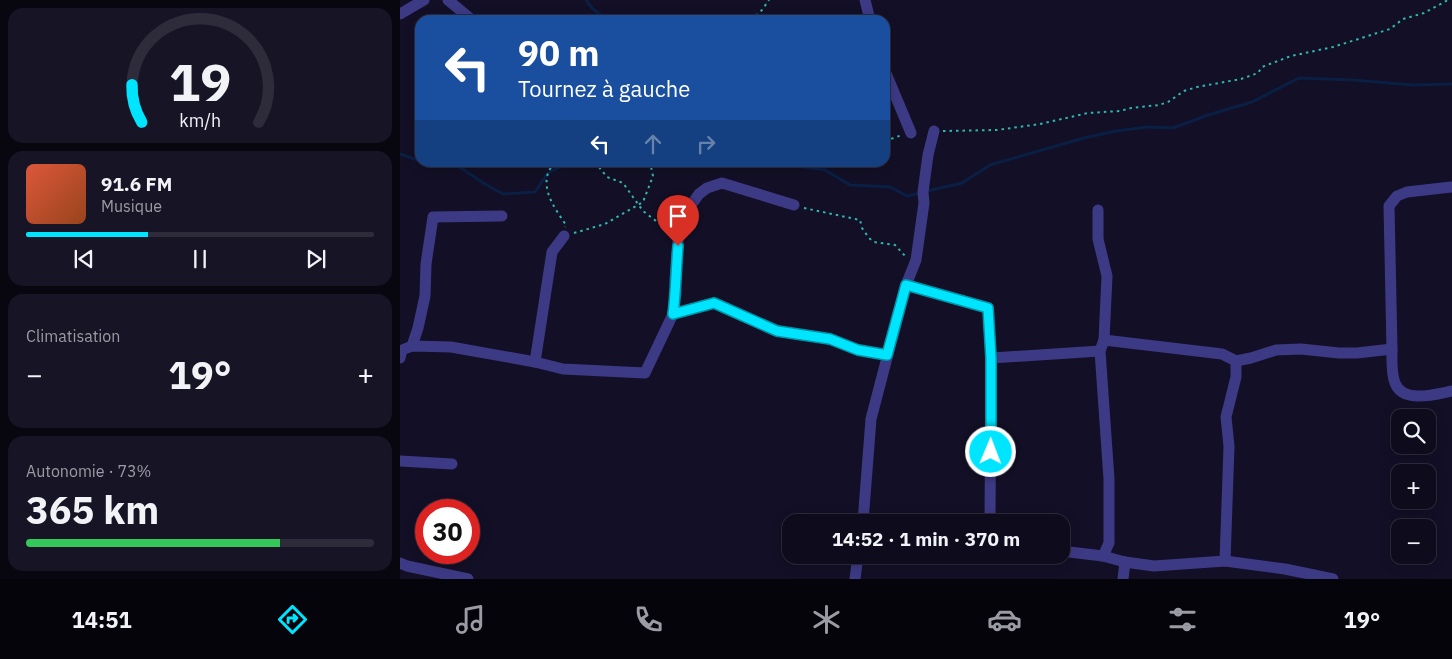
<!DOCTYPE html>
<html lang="fr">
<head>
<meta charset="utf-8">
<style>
  :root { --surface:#0e0b1c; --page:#171425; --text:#f1f3f6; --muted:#9b9ba3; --line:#2e2b3b; --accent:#00e5ff }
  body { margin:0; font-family:"IBM Plex Sans",sans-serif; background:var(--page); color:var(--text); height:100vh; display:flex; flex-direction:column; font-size:19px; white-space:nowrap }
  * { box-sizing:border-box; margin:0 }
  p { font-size:16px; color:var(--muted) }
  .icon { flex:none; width:28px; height:28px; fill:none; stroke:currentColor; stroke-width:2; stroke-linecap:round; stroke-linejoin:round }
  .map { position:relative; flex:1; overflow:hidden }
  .drawer { display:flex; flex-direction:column; gap:8px; padding:8px; background:#08060f; width:400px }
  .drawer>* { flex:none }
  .hud { position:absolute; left:15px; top:15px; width:475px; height:152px; border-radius:15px; box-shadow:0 2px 12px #0003,0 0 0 1px var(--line); background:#1a4fa0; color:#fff; overflow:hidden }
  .buttons { position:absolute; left:991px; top:409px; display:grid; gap:10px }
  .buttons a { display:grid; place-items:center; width:45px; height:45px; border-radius:10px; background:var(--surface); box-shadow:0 2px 12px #0003,0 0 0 1px var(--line); font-size:25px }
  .speed { position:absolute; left:15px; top:499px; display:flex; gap:10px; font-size:25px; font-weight:700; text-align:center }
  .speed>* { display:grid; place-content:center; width:65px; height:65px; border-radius:50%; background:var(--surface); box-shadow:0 2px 12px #0003,0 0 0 1px var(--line); line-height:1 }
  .speed .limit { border:8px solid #d22; background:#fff; color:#111 }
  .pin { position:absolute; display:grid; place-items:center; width:42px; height:42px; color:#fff; margin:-51px -21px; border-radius:50% 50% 50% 0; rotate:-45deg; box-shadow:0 0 5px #0007 }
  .pin .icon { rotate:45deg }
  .me { position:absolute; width:55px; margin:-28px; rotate:1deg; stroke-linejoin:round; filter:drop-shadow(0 0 4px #0008) }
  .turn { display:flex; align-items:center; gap:18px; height:105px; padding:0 20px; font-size:22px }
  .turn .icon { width:65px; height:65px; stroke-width:2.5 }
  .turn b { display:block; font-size:35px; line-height:42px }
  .lanes { display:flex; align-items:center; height:48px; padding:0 20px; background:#0003; justify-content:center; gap:25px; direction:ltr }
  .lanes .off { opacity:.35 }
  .big { font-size:38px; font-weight:700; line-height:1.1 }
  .drawer .widget { flex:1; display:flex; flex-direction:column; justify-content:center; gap:8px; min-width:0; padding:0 18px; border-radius:15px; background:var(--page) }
  .drawer .dial { align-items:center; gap:0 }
  .dial svg { height:130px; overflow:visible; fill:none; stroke:var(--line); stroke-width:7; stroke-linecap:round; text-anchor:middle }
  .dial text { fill:var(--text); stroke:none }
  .song { display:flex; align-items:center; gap:15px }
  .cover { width:60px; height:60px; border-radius:8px; background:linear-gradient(135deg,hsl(10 70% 55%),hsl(20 70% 35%)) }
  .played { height:5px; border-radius:2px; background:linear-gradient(90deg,var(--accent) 35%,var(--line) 35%) }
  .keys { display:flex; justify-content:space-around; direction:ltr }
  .heat { display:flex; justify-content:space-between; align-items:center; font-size:28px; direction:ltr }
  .charge { height:8px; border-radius:4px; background:linear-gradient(90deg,#34c759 73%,var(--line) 0) }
  .trip { position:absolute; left:382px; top:514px; width:288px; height:50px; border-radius:15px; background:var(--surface); box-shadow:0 2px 12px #0003,0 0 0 1px var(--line); font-weight:700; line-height:50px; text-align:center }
  .menu { display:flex; height:80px; justify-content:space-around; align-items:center; background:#06040b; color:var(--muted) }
  .menu .icon { width:35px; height:35px }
  .menu .current { color:var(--accent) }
  .menu b { font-size:22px; color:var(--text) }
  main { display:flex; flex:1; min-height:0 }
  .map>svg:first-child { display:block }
</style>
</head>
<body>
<main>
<section class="drawer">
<div class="widget dial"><svg viewBox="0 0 100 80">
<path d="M14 69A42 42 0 1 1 86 69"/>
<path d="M14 69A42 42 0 0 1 8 46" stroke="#00e5ff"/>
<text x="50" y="56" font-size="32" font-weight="700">19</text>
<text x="50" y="72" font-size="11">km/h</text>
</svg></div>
<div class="widget">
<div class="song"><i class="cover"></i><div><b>91.6 FM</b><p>Musique</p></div></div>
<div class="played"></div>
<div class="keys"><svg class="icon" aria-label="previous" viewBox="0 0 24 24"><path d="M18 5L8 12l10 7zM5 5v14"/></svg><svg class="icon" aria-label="pause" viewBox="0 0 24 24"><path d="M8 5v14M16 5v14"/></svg><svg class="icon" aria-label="next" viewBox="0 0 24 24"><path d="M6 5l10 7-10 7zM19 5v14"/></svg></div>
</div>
<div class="widget"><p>Climatisation</p>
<div class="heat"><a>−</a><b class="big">19°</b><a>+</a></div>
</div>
<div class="widget"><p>Autonomie · 73%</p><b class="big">365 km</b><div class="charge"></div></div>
</section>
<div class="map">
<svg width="1052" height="579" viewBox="0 0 1052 579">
  <rect width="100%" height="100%" fill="#130f26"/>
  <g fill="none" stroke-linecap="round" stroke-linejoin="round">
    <!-- stream -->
    <g stroke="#0a1f44" stroke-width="3">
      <path d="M186,0l6,8 15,12"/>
      <path d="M0,154l20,7"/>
      <path d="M52,162l33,22 18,10 32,-2 13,-19 22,-11"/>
      <path d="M368,162l57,8 25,15 40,2 17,9 14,-3"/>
      <path d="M527,191l35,-8 28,-18 94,-27 32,-7 31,-4 26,1 35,-13 44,-13 47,-24 54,2 60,5 39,-1"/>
    </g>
    <!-- path -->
    <g stroke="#2fb8b0" stroke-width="2" stroke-dasharray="2.5 4" stroke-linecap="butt">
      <path d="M351,20l11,-10 7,-10"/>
      <path d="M543,131l54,-1 43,-6 48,-11 32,-2 11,-3 28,-3 9,-3 16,-11 13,-4 44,-8 17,-6 4,-6 29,-11 42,-9 57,-18 13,-10 21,-6 24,-13"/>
      <path d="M485,141l17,-6"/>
      <path d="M154,162c-2,4 -5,8 -6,11 -6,19 8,37 18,52l-1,2"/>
      <path d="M195,162l12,15 16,6 20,28 17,13 10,1"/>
      <path d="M404,208l56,12 2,8 7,10 5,4 21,3 11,12"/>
      <path d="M174,233l31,-9 38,-22 10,-26 -3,-14"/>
    </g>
    <!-- minor -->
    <g stroke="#3d3a85" stroke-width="11">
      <path d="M48,0l24,20"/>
      <path d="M465,0l5,20"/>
      <path d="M0,14l24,-14"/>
      <path d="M485,71l26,62"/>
      <path d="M698,210v29l9,37 -3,64 -4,11 9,128v64l-6,13"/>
      <path d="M506,285l82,23 3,50 -1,164"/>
      <path d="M273,314l3,-21 -1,-14 4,-50 10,-21 10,-14 8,-6 15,-5 72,22"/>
      <path d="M704,340l118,14 14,7 15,-3 25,-8 25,-1 38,4h18l35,-4c0,11 -1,24 3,34 8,21 41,11 57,8"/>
      <path d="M12,346l6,-18 7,-32 1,-32 7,-47 69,-1"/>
      <path d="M992,349l-3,-143 8,-10 10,-4 44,-5"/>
      <path d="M0,358l2,-8 10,-4 39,1 84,15 28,7 82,4 28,-59 41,-11 63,28 54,8 27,11 29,5"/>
      <path d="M591,358l109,-7"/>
      <path d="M135,362l17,-110 12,-16"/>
      <path d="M0,461l52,3"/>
      <path d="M463,522l8,-103 35,-134 10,-25 8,-57 -1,-11 5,-37 6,-24"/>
      <path d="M661,551l42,5 22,6 29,4 71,-5 60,8 48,10"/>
      <path d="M825,561l4,-115 -3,-29 10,-40v-16"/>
      <path d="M0,563l7,3 61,13"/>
      <path d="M455,579l3,-24"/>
      <path d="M723,579l2,-17"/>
    </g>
  </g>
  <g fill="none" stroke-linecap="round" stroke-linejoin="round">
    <defs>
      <path id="route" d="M278,246c-2,23 -2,45 -5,68l41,-11 63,28 53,8 28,11 29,5 19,-70 82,23 3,50v94"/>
    </defs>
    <!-- route casing -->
    <use href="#route" stroke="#0095a6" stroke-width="12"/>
    <!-- route -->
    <use href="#route" stroke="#00e5ff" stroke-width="9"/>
  </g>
</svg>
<div class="buttons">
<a><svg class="icon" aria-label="search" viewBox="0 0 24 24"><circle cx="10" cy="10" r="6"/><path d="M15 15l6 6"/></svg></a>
<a>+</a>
<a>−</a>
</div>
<div class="speed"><div class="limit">30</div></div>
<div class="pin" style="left:278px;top:246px;background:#d93025"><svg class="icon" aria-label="arrive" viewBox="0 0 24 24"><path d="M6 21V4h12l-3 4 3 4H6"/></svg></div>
<svg class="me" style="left:591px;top:452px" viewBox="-20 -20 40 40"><circle r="17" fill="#00e5ff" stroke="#fff" stroke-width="3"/><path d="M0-11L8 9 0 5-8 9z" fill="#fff"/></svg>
<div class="trip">14:52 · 1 min · 370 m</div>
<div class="hud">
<div class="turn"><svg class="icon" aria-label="left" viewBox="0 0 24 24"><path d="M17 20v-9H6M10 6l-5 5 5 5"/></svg><div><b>90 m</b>Tournez à gauche</div></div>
<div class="lanes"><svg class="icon" aria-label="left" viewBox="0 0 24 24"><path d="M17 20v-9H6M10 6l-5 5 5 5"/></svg><svg class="icon off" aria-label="ahead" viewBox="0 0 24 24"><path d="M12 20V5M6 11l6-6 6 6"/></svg><svg class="icon off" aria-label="right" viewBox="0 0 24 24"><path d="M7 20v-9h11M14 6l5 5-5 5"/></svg></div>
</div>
</div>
</main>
<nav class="menu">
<b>14:51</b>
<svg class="icon current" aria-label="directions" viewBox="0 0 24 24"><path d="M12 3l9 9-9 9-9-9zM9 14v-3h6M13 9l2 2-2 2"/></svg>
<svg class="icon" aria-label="music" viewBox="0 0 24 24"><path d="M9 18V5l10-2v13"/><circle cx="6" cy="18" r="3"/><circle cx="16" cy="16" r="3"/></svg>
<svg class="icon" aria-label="phone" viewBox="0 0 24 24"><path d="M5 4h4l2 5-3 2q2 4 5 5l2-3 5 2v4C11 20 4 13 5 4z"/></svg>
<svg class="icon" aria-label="climate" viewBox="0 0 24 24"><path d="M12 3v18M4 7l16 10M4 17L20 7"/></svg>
<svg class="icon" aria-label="car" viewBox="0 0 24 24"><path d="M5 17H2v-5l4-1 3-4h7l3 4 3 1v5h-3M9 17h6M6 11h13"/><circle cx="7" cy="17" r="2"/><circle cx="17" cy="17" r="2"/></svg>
<svg class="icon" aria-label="filters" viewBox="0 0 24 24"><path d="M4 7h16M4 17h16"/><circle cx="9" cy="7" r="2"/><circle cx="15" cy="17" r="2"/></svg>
<b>19°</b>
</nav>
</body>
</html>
